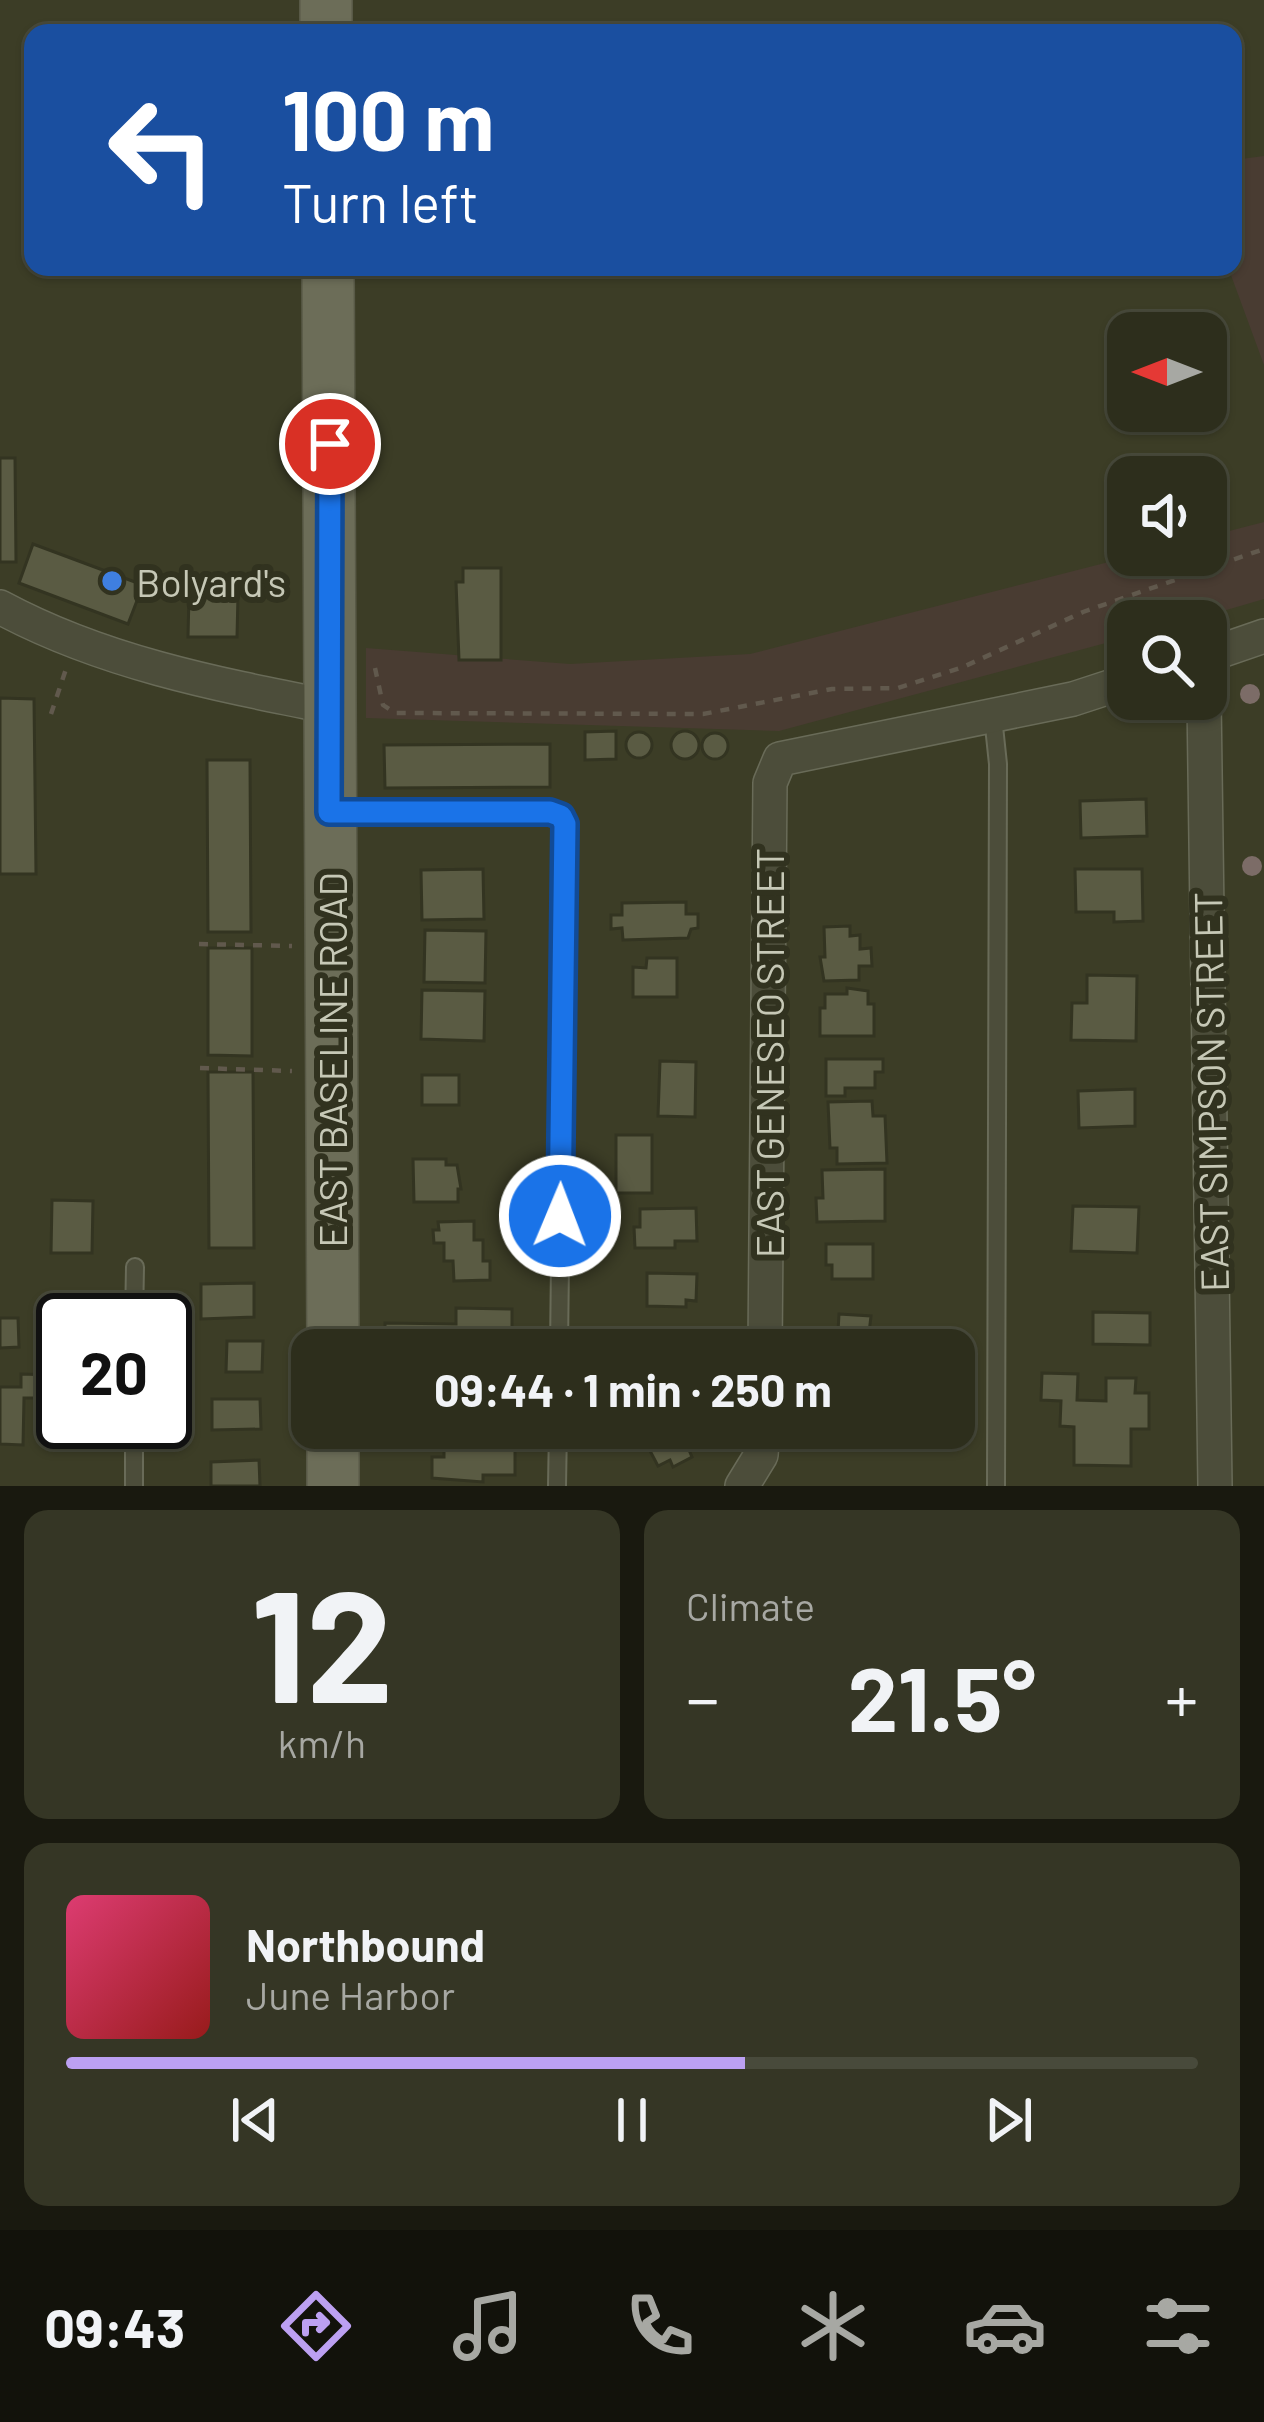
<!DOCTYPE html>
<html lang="en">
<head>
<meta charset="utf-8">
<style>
  :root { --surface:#2d2e1c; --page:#353625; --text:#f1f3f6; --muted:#a7a8a3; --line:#484a3b; --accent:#bca0f2 }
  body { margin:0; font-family:Barlow,sans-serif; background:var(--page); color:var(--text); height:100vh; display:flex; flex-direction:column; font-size:45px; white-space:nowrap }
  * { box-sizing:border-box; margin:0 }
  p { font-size:39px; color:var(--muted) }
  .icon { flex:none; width:66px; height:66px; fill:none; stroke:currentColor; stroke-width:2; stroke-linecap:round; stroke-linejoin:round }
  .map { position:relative; height:1486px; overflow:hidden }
  .sheet { display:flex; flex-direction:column; gap:24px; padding:24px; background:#19190f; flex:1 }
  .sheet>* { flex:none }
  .hud { position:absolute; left:24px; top:24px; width:1218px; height:252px; border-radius:24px; box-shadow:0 3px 9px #0004,0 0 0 3px var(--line); background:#1a4fa0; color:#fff; overflow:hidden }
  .needle { width:78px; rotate:270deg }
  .buttons { position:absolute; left:1107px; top:312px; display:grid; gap:24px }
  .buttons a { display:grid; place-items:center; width:120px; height:120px; border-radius:24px; background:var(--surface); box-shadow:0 3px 9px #0004,0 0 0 3px var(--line); font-size:60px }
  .speed { position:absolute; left:36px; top:1293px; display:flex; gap:24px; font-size:60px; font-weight:700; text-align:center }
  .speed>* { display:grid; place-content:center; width:156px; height:156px; border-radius:50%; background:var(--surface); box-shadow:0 3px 9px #0004,0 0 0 3px var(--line); line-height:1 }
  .speed .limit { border:6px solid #111; border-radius:18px; background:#fff; color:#111 }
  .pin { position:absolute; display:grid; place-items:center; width:102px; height:102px; color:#fff; margin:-51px; border:6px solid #fff; border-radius:50%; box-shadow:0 3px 12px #0007 }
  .me { position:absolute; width:132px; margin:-66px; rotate:1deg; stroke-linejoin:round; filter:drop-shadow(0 0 9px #0008) }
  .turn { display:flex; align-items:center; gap:42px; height:252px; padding:0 60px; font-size:54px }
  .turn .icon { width:156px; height:156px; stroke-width:2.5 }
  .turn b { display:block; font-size:84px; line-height:102px }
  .big { font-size:90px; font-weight:700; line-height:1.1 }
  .sheet .tile { flex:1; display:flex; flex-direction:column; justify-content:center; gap:18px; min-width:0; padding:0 42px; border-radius:24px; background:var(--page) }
  .sheet .dial { align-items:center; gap:0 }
  .dial b { font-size:156px; line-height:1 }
  .song { display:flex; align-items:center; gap:36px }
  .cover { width:144px; height:144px; border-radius:18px; background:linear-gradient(135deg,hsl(340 70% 55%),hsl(0 70% 35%)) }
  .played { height:12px; border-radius:6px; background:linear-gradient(90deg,var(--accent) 60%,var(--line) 60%) }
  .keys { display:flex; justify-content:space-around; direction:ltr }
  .heat { display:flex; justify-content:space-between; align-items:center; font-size:66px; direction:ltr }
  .sheet .tiles { flex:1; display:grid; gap:24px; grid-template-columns:1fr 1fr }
  .tile:last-child { grid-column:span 2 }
  .trip { position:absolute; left:291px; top:1329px; width:684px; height:120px; border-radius:24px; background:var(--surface); box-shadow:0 3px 9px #0004,0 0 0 3px var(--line); font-weight:700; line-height:120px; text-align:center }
  .tab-bar { display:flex; height:192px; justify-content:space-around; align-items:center; background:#12120b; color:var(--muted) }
  .tab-bar .icon { width:84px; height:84px }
  .tab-bar .current { color:var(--accent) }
  .tab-bar b { font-size:54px; color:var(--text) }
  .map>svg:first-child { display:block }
</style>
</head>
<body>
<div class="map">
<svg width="1264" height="1486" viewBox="0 0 1264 1486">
  <rect width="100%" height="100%" fill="#3c3d26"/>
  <!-- green -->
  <g fill="#493c32">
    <path d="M1264,156v209l-36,-98h5v-107z"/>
    <path d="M1264,522v77l-75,22h-61v16l-349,94 -413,-13v-70l204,16 180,-10 386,-99h70v-18z"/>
  </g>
  <!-- building -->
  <g fill="#5a5b43" stroke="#333421" stroke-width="3">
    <path d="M0,458h15l1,104h-16z"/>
    <path d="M33,544l110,41 -15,39 -109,-41z"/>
    <path d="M463,568h38v92h-42l-3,-78h7z"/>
    <path d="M189,595h49l-1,42h-49z"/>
    <path d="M0,698l34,1 2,175h-36z"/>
    <path d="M616,731v28l-31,1v-28z"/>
    <circle cx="685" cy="745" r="14"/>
    <circle cx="639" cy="745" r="13"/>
    <circle cx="715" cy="746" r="13"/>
    <path d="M550,744v43l-165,1 -1,-43z"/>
    <path d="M207,760h43l1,172h-43z"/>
    <path d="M1146,799l1,37 -66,2 -1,-37z"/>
    <path d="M483,869l1,50 -62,1 -1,-50z"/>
    <path d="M1075,869h67l1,52 -29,1v-10h-38z"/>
    <path d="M686,902v12h12v14l-7,1 -3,9 -65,2 -1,-12 -11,1v-14h11v-12z"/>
    <path d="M850,926v10l10,-1v14l11,-1 1,18h-13v14l-35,1 -4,-24h5l-1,-30z"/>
    <path d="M425,930l61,1 -1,52 -61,-1z"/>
    <path d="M208,948h44v108l-44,-1z"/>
    <path d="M647,958h30v39h-44v-30l13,1z"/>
    <path d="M1087,975l50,1 -1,65 -65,-1 1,-37h15z"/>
    <path d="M847,988l21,3v13h6v32h-54v-28h5v-14h22z"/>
    <path d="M422,990l63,1 -1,50 -63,-2z"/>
    <path d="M826,1059h57v13h-8v16h-30v8h-19z"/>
    <path d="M660,1061l36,1 -1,55 -37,-1z"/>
    <path d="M208,1072h45l1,176h-45z"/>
    <rect x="422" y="1075" width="37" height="30"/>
    <path d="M1135,1089v37l-56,2 -1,-37z"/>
    <path d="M872,1101l1,15h12l2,47 -50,1v-16h-7l-2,-46z"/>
    <rect x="616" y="1135" width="36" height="58"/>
    <path d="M413,1159h33v6h11l4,24h-3v13h-44z"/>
    <path d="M885,1169v52l-68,1 -1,-24h7l-1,-28z"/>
    <path d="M52,1200l41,1 -1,52h-41z"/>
    <path d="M1073,1206l66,1 -2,46 -66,-2z"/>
    <path d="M696,1208l1,33h-22v7h-40l-1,-21h6v-18z"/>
    <path d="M474,1221v19h9v21h7v19l-36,1 -1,-20h-9v-18h-10l-1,-13h6l-1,-8z"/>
    <path d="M826,1244h47v35h-41v-14h-6z"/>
    <path d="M647,1273l50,1 -1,27 -10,-1v7l-39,-1z"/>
    <path d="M254,1283v34l-53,2v-35z"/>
    <path d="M456,1308l56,1v21h-21v20h-94v-9l-12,-1v-17l71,1z"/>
    <path d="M1093,1312l57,1v32l-57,-1z"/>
    <path d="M839,1314l32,2 -2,17h-7l-1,8h-9v-8l-14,-1z"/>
    <path d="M0,1318h18l1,29 -19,1z"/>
    <path d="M227,1341h36l-1,31h-36z"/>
    <path d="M954,1353h18v32h-16v7z"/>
    <path d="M1042,1373l36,1 -1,26 29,1v-23h30l-1,15h14v36h-18v37l-57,-1v-38l-14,-1 1,-25 -20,-1z"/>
    <path d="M21,1374l31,1 -1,23h-27l-1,47 -23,-1v-57h21z"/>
    <path d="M212,1399h48l1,30 -49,1z"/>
    <path d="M638,1428h51l9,18 -9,4 3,7 -19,10 -3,-7 -12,6z"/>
    <path d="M454,1431h61v44h-32v7l-51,-4v-21h12v-16h10z"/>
    <path d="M259,1460l1,26h-49v-24z"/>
  </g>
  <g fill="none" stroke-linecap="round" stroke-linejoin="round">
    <defs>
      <g id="service">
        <path d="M993,717l5,47 -2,722"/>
        <path d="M336,812h215l10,4 4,8 -6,526"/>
        <path d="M134,1320l1,-53"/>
        <path d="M134,1486v-64"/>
        <path d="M557,1486l1,-58"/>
      </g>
      <g id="minor">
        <path d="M0,607c102,55 215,77 327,99"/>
        <path d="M1206,656l58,-20"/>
        <path d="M1204,699l11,787"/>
        <path d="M765,1350l5,-567 10,-24 293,-60 55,-18"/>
        <path d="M742,1486l19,-31 2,-27"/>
      </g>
      <g id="primary">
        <path d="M326,0v33"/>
        <path d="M328,267l5,1083"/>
        <path d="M333,1428v58"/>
      </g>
    </defs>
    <!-- service casing -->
    <use href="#service" stroke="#696b58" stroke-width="20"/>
    <!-- minor casing -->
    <use href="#minor" stroke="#696b58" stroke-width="36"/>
    <!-- primary casing -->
    <use href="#primary" stroke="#585946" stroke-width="54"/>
    <!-- path -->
    <g stroke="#61594d" stroke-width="4.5" stroke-dasharray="9 9" stroke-linecap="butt">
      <path d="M375,668l8,37 12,8 308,1 129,-25 66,-1 65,-21 120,-55 181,-63"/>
      <path d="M51,714l15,-45"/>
      <path d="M199,944l93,2"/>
      <path d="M200,1068l92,3"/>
    </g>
    <!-- service -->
    <use href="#service" stroke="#4c4d3a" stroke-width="16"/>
    <!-- minor -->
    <use href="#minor" stroke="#4c4d3a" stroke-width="33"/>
    <!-- primary -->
    <use href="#primary" stroke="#6c6d58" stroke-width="51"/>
  </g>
  <!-- trees -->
  <g fill="#7c6c67">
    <circle cx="1250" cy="694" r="10"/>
    <circle cx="1252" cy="866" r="10"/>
  </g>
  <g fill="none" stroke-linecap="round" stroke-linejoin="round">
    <defs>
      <path id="route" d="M330,444l-1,368h221l11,4 4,8 -5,392"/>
    </defs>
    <!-- route casing -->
    <use href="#route" stroke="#114b97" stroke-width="30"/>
    <!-- route -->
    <use href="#route" stroke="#1a73e8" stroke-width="21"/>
  </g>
  <!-- markers -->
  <circle fill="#3f7fe0" stroke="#31321f" stroke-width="4.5" cx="112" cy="581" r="12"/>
  <g text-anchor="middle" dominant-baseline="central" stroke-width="12" stroke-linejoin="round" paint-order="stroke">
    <!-- poi labels -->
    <g font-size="39" fill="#c6c8b6" stroke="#31321f" text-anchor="start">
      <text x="136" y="581">Bolyard's</text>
    </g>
    <!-- street labels -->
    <g font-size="39" fill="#c6c8b6" stroke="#31321f">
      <text transform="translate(768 1053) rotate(-90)">EAST GENESEO STREET</text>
      <text transform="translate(331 1060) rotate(-90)">EAST BASELINE ROAD</text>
      <text transform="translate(1210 1092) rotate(-91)">EAST SIMPSON STREET</text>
    </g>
  </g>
</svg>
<div class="buttons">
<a><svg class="needle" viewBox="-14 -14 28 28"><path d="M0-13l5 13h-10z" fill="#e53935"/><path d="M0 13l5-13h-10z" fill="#a7a8a3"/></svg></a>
<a><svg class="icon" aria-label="sound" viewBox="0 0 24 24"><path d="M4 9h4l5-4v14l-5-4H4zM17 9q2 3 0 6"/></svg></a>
<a><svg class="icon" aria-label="search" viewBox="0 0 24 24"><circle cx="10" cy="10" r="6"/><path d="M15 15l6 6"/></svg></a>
</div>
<div class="speed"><div class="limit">20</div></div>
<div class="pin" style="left:330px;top:444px;background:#d93025"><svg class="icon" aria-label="arrive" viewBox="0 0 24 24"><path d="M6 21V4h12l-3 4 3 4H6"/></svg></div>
<svg class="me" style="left:560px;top:1216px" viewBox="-20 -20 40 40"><circle r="17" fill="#1a73e8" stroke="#fff" stroke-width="3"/><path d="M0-11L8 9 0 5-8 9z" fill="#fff"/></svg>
<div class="trip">09:44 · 1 min · 250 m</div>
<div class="hud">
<div class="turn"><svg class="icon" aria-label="left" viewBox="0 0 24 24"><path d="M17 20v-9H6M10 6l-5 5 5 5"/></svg><div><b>100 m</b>Turn left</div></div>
</div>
</div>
<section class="sheet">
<div class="tiles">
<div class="tile dial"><b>12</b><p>km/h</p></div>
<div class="tile"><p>Climate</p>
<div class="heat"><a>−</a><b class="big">21.5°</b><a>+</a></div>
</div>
<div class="tile">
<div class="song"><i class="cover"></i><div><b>Northbound</b><p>June Harbor</p></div></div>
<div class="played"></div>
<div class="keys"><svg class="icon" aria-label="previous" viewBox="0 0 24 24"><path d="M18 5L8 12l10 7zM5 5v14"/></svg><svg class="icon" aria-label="pause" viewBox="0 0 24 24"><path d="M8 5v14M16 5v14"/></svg><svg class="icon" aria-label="next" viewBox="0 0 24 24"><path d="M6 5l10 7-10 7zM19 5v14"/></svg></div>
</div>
</div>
</section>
<nav class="tab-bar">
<b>09:43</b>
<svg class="icon current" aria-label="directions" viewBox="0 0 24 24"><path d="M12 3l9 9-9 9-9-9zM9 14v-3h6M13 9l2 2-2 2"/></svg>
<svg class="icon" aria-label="music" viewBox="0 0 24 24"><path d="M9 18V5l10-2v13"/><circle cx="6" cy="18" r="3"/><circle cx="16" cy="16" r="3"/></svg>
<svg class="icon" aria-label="phone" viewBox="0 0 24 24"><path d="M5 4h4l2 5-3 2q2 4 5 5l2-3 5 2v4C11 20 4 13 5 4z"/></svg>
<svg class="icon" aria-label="climate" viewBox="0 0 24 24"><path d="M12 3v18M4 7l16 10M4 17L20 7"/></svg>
<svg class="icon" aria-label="car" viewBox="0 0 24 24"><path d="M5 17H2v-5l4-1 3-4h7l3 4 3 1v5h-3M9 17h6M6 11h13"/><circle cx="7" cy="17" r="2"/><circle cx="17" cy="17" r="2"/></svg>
<svg class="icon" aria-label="filters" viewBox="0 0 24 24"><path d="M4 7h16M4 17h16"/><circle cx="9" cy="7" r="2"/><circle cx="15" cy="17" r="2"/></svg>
</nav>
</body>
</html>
